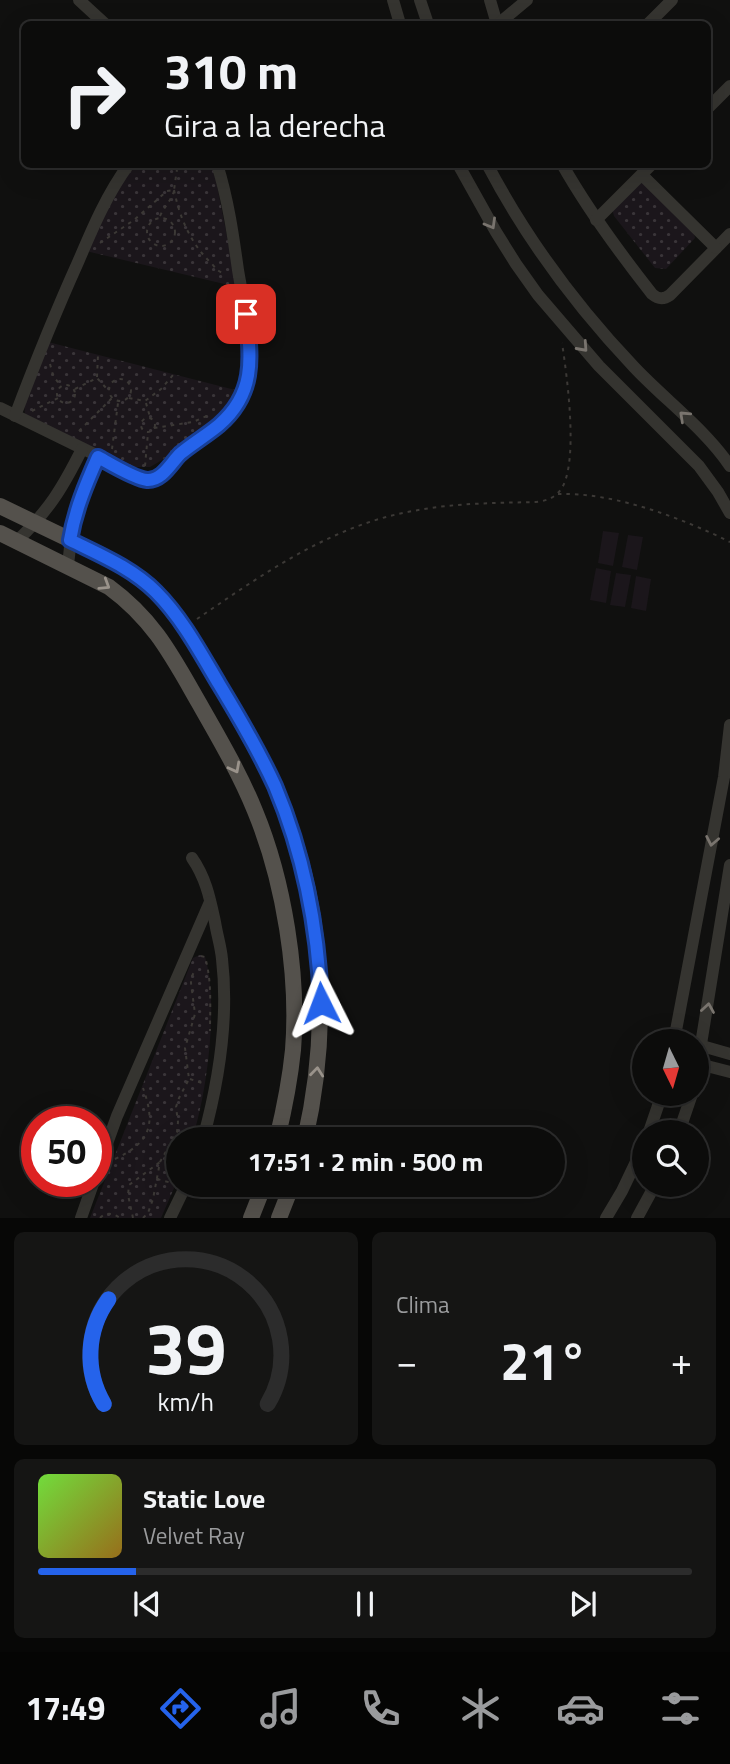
<!DOCTYPE html>
<html lang="es">
<head>
<meta charset="utf-8">
<style>
  :root { --surface:#0c0c0b; --page:#151514; --text:#f1f3f6; --muted:#9a9b9d; --line:#2c2c2c; --accent:#2563eb }
  body { margin:0; font-family:"Titillium Web",sans-serif; background:var(--page); color:var(--text); height:100vh; display:flex; flex-direction:column; font-size:26px; white-space:nowrap }
  * { box-sizing:border-box; margin:0 }
  p { font-size:23px; color:var(--muted) }
  .icon { flex:none; width:38px; height:38px; fill:none; stroke:currentColor; stroke-width:2; stroke-linecap:round; stroke-linejoin:round }
  .map { position:relative; height:1218px; overflow:hidden }
  .panel { display:flex; flex-direction:column; gap:14px; padding:14px; background:#070706; flex:1 }
  .panel>* { flex:none }
  .top-card { position:absolute; left:21px; top:21px; width:690px; height:147px; border-radius:10px; box-shadow:0 7px 28px #0002,0 0 0 2px var(--line); background:#0c0c0b; color:var(--text); overflow:hidden }
  .needle { width:46px; rotate:175deg }
  .controls { position:absolute; left:632px; top:1029px; display:grid; gap:14px }
  .controls a { display:grid; place-items:center; width:77px; height:77px; border-radius:50%; background:var(--surface); box-shadow:0 7px 28px #0002,0 0 0 2px var(--line); font-size:35px }
  .speed { position:absolute; left:21px; top:1106px; display:flex; gap:14px; font-size:35px; font-weight:700; text-align:center }
  .speed>* { display:grid; place-content:center; width:91px; height:91px; border-radius:50%; background:var(--surface); box-shadow:0 7px 28px #0002,0 0 0 2px var(--line); line-height:1 }
  .speed .limit { border:10px solid #d22; background:#fff; color:#111 }
  .pin { position:absolute; display:grid; place-items:center; width:60px; height:60px; color:#fff; margin:-30px; border-radius:14px; box-shadow:0 4px 10px #0006 }
  .me { position:absolute; width:77px; margin:-38px; rotate:357deg; stroke-linejoin:round; filter:drop-shadow(0 0 5px #0008) }
  .turn { display:flex; align-items:center; gap:24px; height:147px; padding:0 28px; font-size:32px }
  .turn .icon { width:91px; height:91px; stroke-width:2.5 }
  .turn b { display:block; font-size:49px; line-height:60px }
  .big { font-size:52px; font-weight:700; line-height:1.1 }
  .panel .tile { flex:1; display:flex; flex-direction:column; justify-content:center; gap:10px; min-width:0; padding:0 24px; border-radius:10px; background:var(--page) }
  .panel .dial { align-items:center; gap:0 }
  .dial svg { height:182px; overflow:visible; fill:none; stroke:var(--line); stroke-width:7; stroke-linecap:round; text-anchor:middle }
  .dial text { fill:var(--text); stroke:none }
  .song { display:flex; align-items:center; gap:21px }
  .cover { width:84px; height:84px; border-radius:10px; background:linear-gradient(135deg,hsl(100 70% 55%),hsl(40 70% 35%)) }
  .played { height:7px; border-radius:4px; background:linear-gradient(90deg,var(--accent) 15%,var(--line) 15%) }
  .keys { display:flex; justify-content:space-around; direction:ltr }
  .heat { display:flex; justify-content:space-between; align-items:center; font-size:38px; direction:ltr }
  .panel .tiles { flex:1; display:grid; gap:14px; grid-template-columns:1fr 1fr }
  .tile:last-child { grid-column:span 2 }
  .trip { position:absolute; left:166px; top:1127px; width:399px; height:70px; border-radius:35px; background:var(--surface); box-shadow:0 7px 28px #0002,0 0 0 2px var(--line); font-weight:700; line-height:70px; text-align:center }
  .tabs { display:flex; height:112px; justify-content:space-around; align-items:center; background:#050504; color:var(--muted) }
  .tabs .icon { width:49px; height:49px }
  .tabs .current { color:var(--accent) }
  .tabs b { font-size:32px; color:var(--text) }
  .map>svg:first-child { display:block }
</style>
</head>
<body>
<div class="map">
<svg width="730" height="1218" viewBox="0 0 730 1218">
  <defs>
    <pattern id="park-dots" width="8" height="8" patternUnits="userSpaceOnUse" patternTransform="scale(1.75)"><rect width="8" height="8" fill="#1b161b"/><path d="M2 2h.1M6 6h.1" fill="none" stroke="#3a3539" stroke-width="1.8" stroke-linecap="round"/></pattern>
  </defs>
  <rect width="100%" height="100%" fill="#10100f"/>
  <!-- park -->
  <g fill="url(#park-dots)">
    <path d="M136,165h77l24,122 -151,-36 15,-41z"/>
    <path d="M646,182l47,47 2,9 -29,31 -11,-1 -41,-52 -2,-8 24,-25z"/>
    <path d="M48,342l191,49 -12,17 -65,52 -12,7h-19l-106,-52 -1,-13z"/>
    <path d="M200,955l5,2c14,44 2,138 -13,182h-14v40l-17,39h-71l99,-250 4,-10z"/>
  </g>
  <!-- pitch -->
  <g fill="#1b161b">
    <path d="M603,531l16,2 -6,33 -15,-3z"/>
    <path d="M628,535l15,2 -6,33 -15,-3z"/>
    <path d="M596,568l15,3 -5,32 -16,-3z"/>
    <path d="M616,573l15,2 -6,32 -15,-2z"/>
    <path d="M636,576l15,3 -5,32 -15,-3z"/>
  </g>
  <g fill="none" stroke-linecap="round" stroke-linejoin="round">
    <!-- path -->
    <g stroke="#3c3936" stroke-width="2" stroke-dasharray="3.5 5" stroke-linecap="butt">
      <path d="M174,190c6,29 17,54 38,74 4,5 7,8 13,10"/>
      <path d="M160,216c4,-9 11,-15 14,-25"/>
      <circle cx="161" cy="232" r="14"/>
      <path d="M100,243l34,-23 33,-29 7,-1 3,-21 6,-5"/>
      <path d="M50,364l3,11 8,12"/>
      <path d="M97,377l1,-22"/>
      <circle cx="120" cy="390" r="11"/>
      <circle cx="66" cy="394" r="9"/>
      <path d="M75,389l22,-11 10,11"/>
      <path d="M129,398l16,3 16,-12 12,-14"/>
      <path d="M146,403l4,14"/>
      <path d="M32,411l26,-13"/>
      <circle cx="148" cy="425" r="7"/>
      <path d="M154,428l39,-6 18,-8"/>
      <path d="M79,431l33,-33"/>
      <path d="M112,449l6,-46"/>
      <path d="M145,466l3,-33"/>
      <path d="M558,494c55,-2 124,24 172,48"/>
      <path d="M197,619c66,-45 135,-94 216,-108 40,-8 82,-8 123,-9 12,-1 22,-6 27,-16 15,-30 4,-110 -1,-143"/>
      <path d="M201,956l4,1c7,24 5,49 5,74"/>
      <path d="M190,1079l12,4"/>
      <path d="M115,1159c36,-17 41,-35 28,-71"/>
      <path d="M157,1179l15,4"/>
      <path d="M100,1218c6,-6 13,-5 20,0"/>
      <path d="M133,1218l-5,-23 1,-10 31,-23"/>
      <path d="M143,1218l5,-5 5,-14 7,-37 17,-30 1,-10 -2,-15 3,-9 10,-19 -4,-31 10,-34 -4,-31v-5l4,-8"/>
    </g>
    <!-- minor -->
    <g stroke="#353430" stroke-width="12">
      <path d="M79,0l26,24"/>
      <path d="M393,0l7,24"/>
      <path d="M420,0l8,24"/>
      <path d="M490,0l7,24"/>
      <path d="M498,24l29,-24"/>
      <path d="M648,24l24,-24"/>
      <path d="M707,109l23,-23"/>
      <path d="M458,164l38,68 20,32 22,31 61,71 100,100 19,26 12,21"/>
      <path d="M487,164c39,74 90,143 147,203 31,33 70,61 96,99"/>
      <path d="M562,164c26,46 57,88 90,130 6,5 11,6 18,1l60,-61"/>
      <path d="M642,175l74,73"/>
      <path d="M596,220l56,-56"/>
      <path d="M0,408l147,72c17,-1 28,-21 41,-32 20,-15 47,-31 56,-56 13,-37 0,-85 -6,-122 -5,-36 -10,-71 -21,-106"/>
      <path d="M15,416c20,-53 41,-105 64,-156 14,-33 28,-66 50,-96"/>
      <path d="M17,541c32,-31 45,-52 65,-92"/>
      <path d="M68,565l5,-44 5,-18 20,-46"/>
      <path d="M192,858c14,20 18,41 23,64 2,13 6,25 7,37 7,61 -3,122 -19,180"/>
      <path d="M674,1041l50,-264 6,-52"/>
      <path d="M702,1046l28,8"/>
      <path d="M699,1064l31,8"/>
      <path d="M696,1075l34,-210"/>
      <path d="M649,1132l13,-38"/>
      <path d="M679,1132l13,-38"/>
      <path d="M96,1174l21,-58 93,-214"/>
      <path d="M81,1218l13,-37"/>
      <path d="M170,1218l16,-33"/>
      <path d="M606,1218l16,-27 22,-46"/>
      <path d="M637,1218l18,-33"/>
    </g>
    <!-- major -->
    <g stroke="#54514c" stroke-width="16">
      <path d="M0,506c27,13 54,26 81,39 21,10 42,20 60,34 35,27 56,68 78,105 20,34 40,67 56,103 48,111 57,234 30,352"/>
      <path d="M0,533l109,54c45,33 63,69 90,116 20,35 41,71 56,108 29,70 44,164 38,239 -3,30 -9,60 -16,89"/>
      <path d="M251,1218l13,-33"/>
      <path d="M279,1218l13,-33"/>
    </g>
  </g>
  <!-- one-way arrows -->
  <defs><path id="oneway-chevron" d="M-2-3.5L2.5 0L-2 3.5" fill="none" stroke-width="1.6" stroke-linecap="round" stroke-linejoin="round" transform="scale(1.75)"/></defs>
  <g stroke="#79746e">
    <use href="#oneway-chevron" transform="translate(491 224) rotate(60)"/>
    <use href="#oneway-chevron" transform="translate(583 347) rotate(48)"/>
    <use href="#oneway-chevron" transform="translate(684 416) rotate(-137)"/>
    <use href="#oneway-chevron" transform="translate(712 841) rotate(101)"/>
    <use href="#oneway-chevron" transform="translate(708 1008) rotate(-81)"/>
  </g>
  <g stroke="#9a938b">
    <use href="#oneway-chevron" transform="translate(105 585) rotate(32)"/>
    <use href="#oneway-chevron" transform="translate(235 768) rotate(62)"/>
    <use href="#oneway-chevron" transform="translate(317 1072) rotate(-84)"/>
  </g>
  <g fill="none" stroke-linecap="round" stroke-linejoin="round">
    <defs>
      <path id="route" d="M246,314c5,44 10,79 -27,111 -12,10 -27,19 -39,29 -9,9 -18,27 -33,26 -12,-1 -38,-17 -49,-23 -12,27 -23,53 -28,83 30,15 62,28 86,52 26,26 44,60 63,92 20,33 40,67 56,102 29,69 43,143 46,217"/>
    </defs>
    <!-- route casing -->
    <use href="#route" stroke="#184099" stroke-width="18"/>
    <!-- route -->
    <use href="#route" stroke="#2563eb" stroke-width="12"/>
  </g>
</svg>
<div class="controls">
<a><svg class="needle" viewBox="-14 -14 28 28"><path d="M0-13l5 13h-10z" fill="#e53935"/><path d="M0 13l5-13h-10z" fill="#9a9b9d"/></svg></a>
<a><svg class="icon" aria-label="search" viewBox="0 0 24 24"><circle cx="10" cy="10" r="6"/><path d="M15 15l6 6"/></svg></a>
</div>
<div class="speed"><div class="limit">50</div></div>
<div class="pin" style="left:246px;top:314px;background:#d93025"><svg class="icon" aria-label="arrive" viewBox="0 0 24 24"><path d="M6 21V4h12l-3 4 3 4H6"/></svg></div>
<svg class="me" style="left:321px;top:1003px" viewBox="-20 -20 40 40"><path d="M0-17L14 15 0 8-14 15z" fill="#2563eb" stroke="#fff" stroke-width="4"/></svg>
<div class="trip">17:51 · 2 min · 500 m</div>
<div class="top-card">
<div class="turn"><svg class="icon" aria-label="right" viewBox="0 0 24 24"><path d="M7 20v-9h11M14 6l5 5-5 5"/></svg><div><b>310 m</b>Gira a la derecha</div></div>
</div>
</div>
<section class="panel">
<div class="tiles">
<div class="tile dial"><svg viewBox="0 0 100 80">
<path d="M14 69A42 42 0 1 1 86 69"/>
<path d="M14 69A42 42 0 0 1 16 23" stroke="#2563eb"/>
<text x="50" y="56" font-size="32" font-weight="700">39</text>
<text x="50" y="72" font-size="11">km/h</text>
</svg></div>
<div class="tile"><p>Clima</p>
<div class="heat"><a>−</a><b class="big">21°</b><a>+</a></div>
</div>
<div class="tile">
<div class="song"><i class="cover"></i><div><b>Static Love</b><p>Velvet Ray</p></div></div>
<div class="played"></div>
<div class="keys"><svg class="icon" aria-label="previous" viewBox="0 0 24 24"><path d="M18 5L8 12l10 7zM5 5v14"/></svg><svg class="icon" aria-label="pause" viewBox="0 0 24 24"><path d="M8 5v14M16 5v14"/></svg><svg class="icon" aria-label="next" viewBox="0 0 24 24"><path d="M6 5l10 7-10 7zM19 5v14"/></svg></div>
</div>
</div>
</section>
<nav class="tabs">
<b>17:49</b>
<svg class="icon current" aria-label="directions" viewBox="0 0 24 24"><path d="M12 3l9 9-9 9-9-9zM9 14v-3h6M13 9l2 2-2 2"/></svg>
<svg class="icon" aria-label="music" viewBox="0 0 24 24"><path d="M9 18V5l10-2v13"/><circle cx="6" cy="18" r="3"/><circle cx="16" cy="16" r="3"/></svg>
<svg class="icon" aria-label="phone" viewBox="0 0 24 24"><path d="M5 4h4l2 5-3 2q2 4 5 5l2-3 5 2v4C11 20 4 13 5 4z"/></svg>
<svg class="icon" aria-label="climate" viewBox="0 0 24 24"><path d="M12 3v18M4 7l16 10M4 17L20 7"/></svg>
<svg class="icon" aria-label="car" viewBox="0 0 24 24"><path d="M5 17H2v-5l4-1 3-4h7l3 4 3 1v5h-3M9 17h6M6 11h13"/><circle cx="7" cy="17" r="2"/><circle cx="17" cy="17" r="2"/></svg>
<svg class="icon" aria-label="filters" viewBox="0 0 24 24"><path d="M4 7h16M4 17h16"/><circle cx="9" cy="7" r="2"/><circle cx="15" cy="17" r="2"/></svg>
</nav>
</body>
</html>
